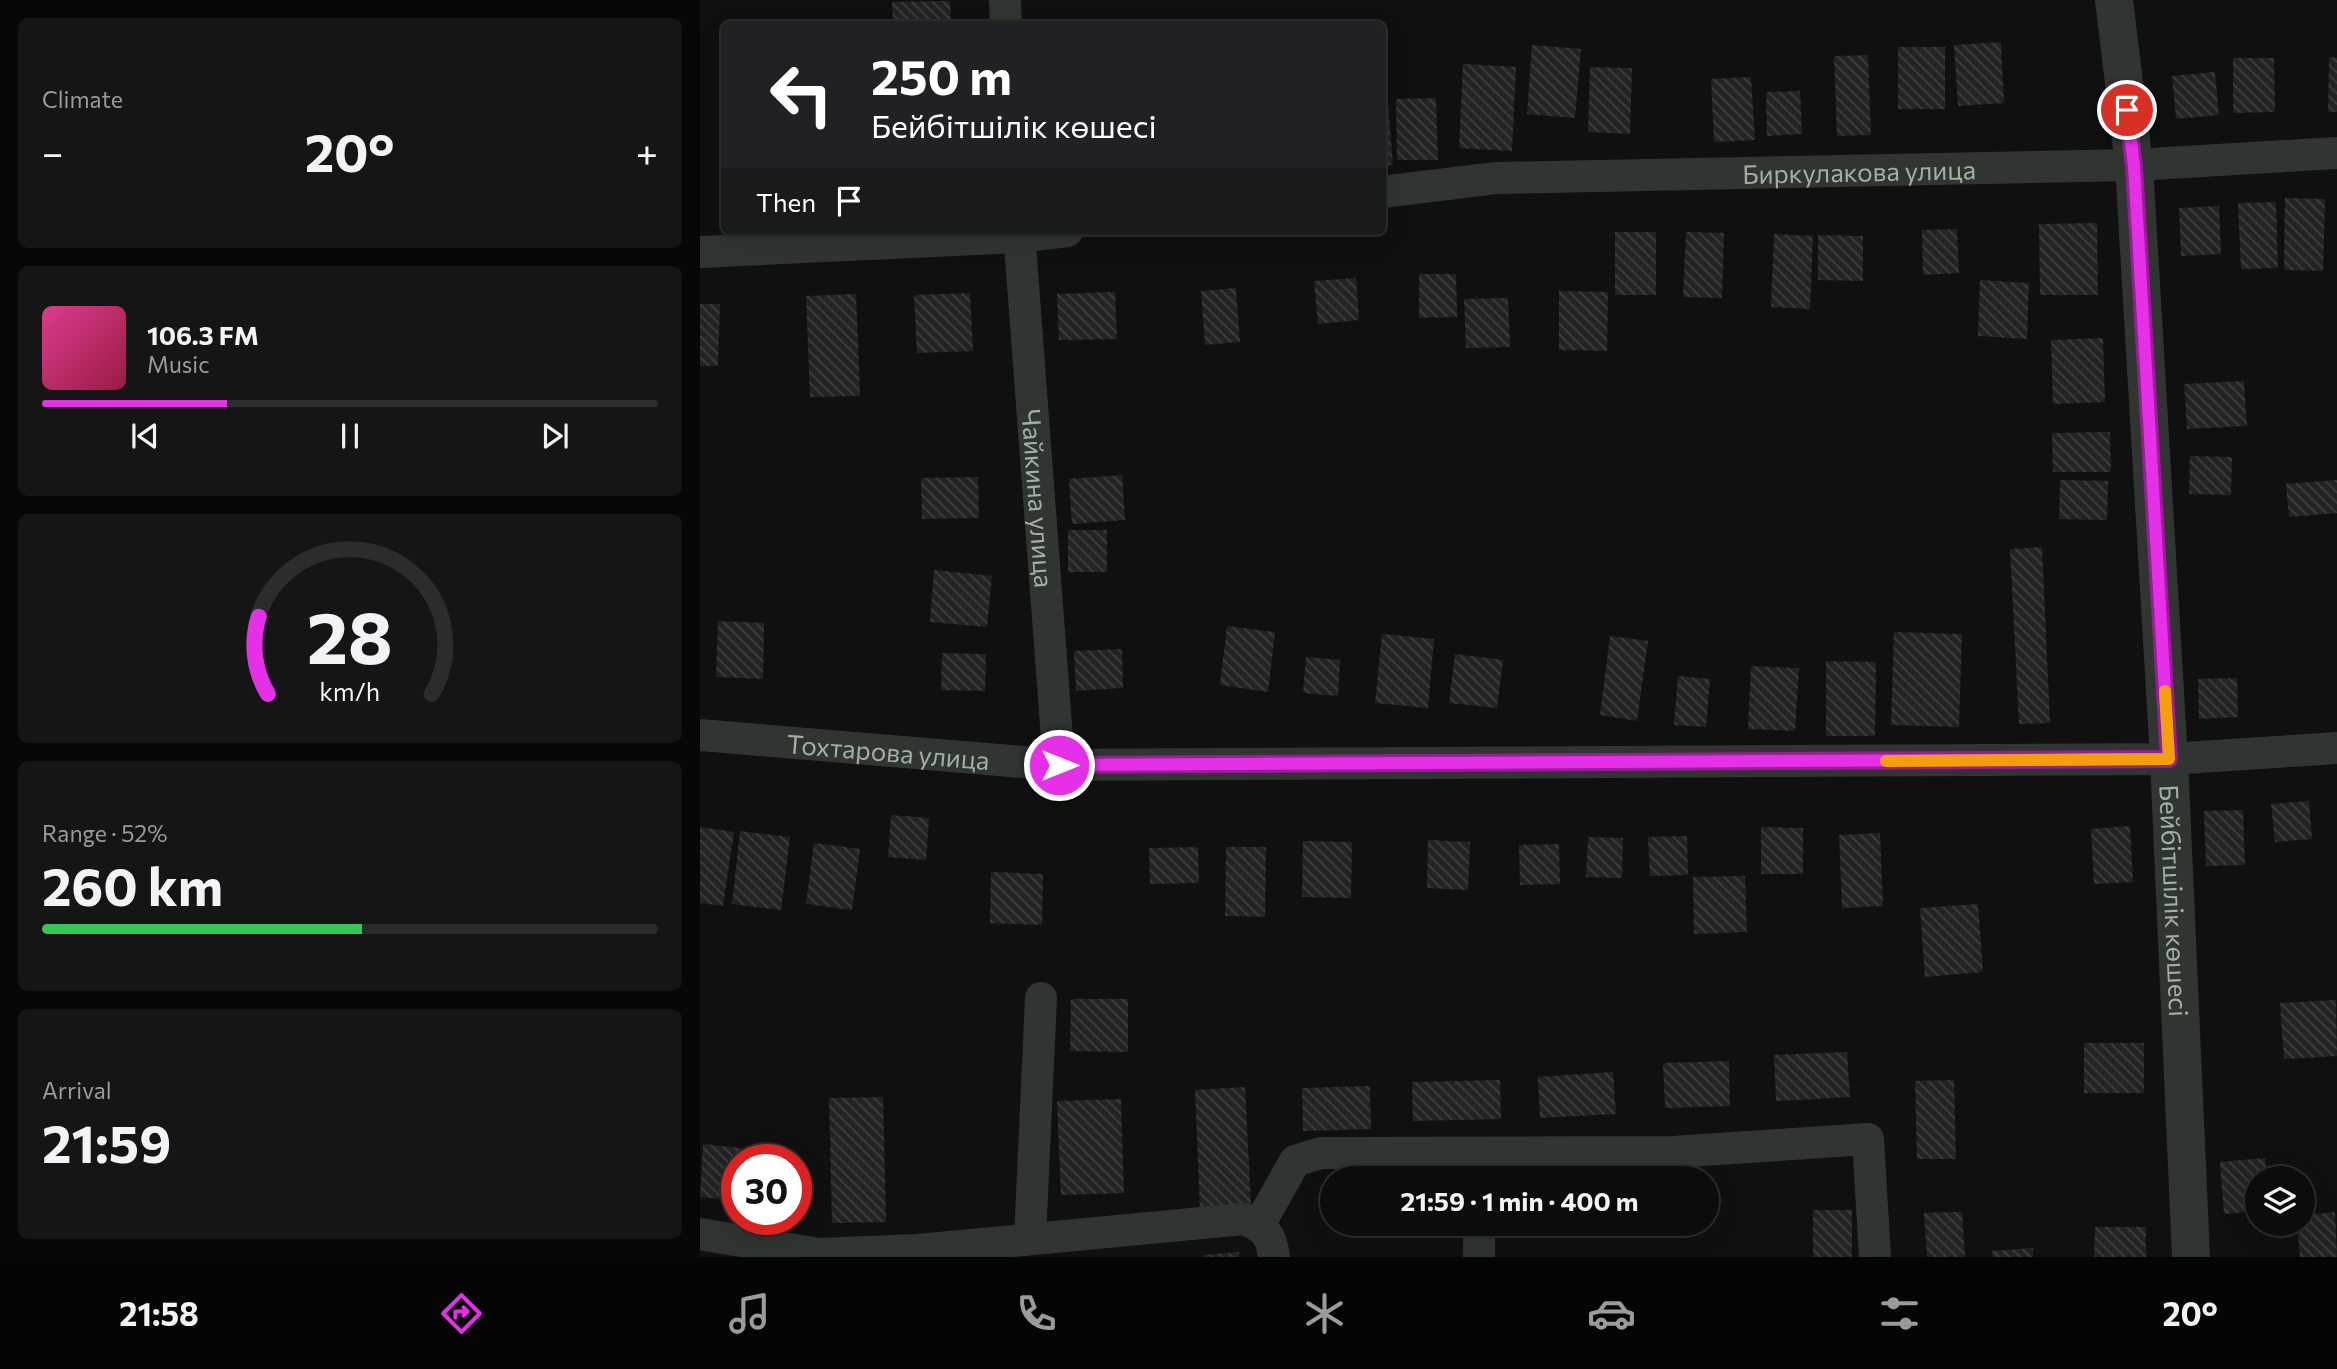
<!DOCTYPE html>
<html lang="en">
<head>
<meta charset="utf-8">
<style>
  :root { --surface:#0b0c0b; --page:#141514; --text:#f1f3f6; --muted:#9a9b9d; --line:#2b2c2c; --accent:#e630e7 }
  body { margin:0; font-family:Commissioner,sans-serif; background:var(--page); color:var(--text); height:100vh; display:flex; flex-direction:column; font-size:26px; white-space:nowrap }
  * { box-sizing:border-box; margin:0 }
  p { font-size:23px; color:var(--muted) }
  .icon { flex:none; width:38px; height:38px; fill:none; stroke:currentColor; stroke-width:2; stroke-linecap:round; stroke-linejoin:round }
  .map { position:relative; flex:1; overflow:hidden }
  .panel { display:flex; flex-direction:column; gap:18px; padding:18px; background:#060706; width:700px }
  .panel>* { flex:none }
  .top-card { position:absolute; left:21px; top:21px; width:665px; height:214px; border-radius:10px; box-shadow:0 7px 28px #0002,0 0 0 2px var(--line); background:#202124; color:#fff; overflow:hidden }
  .tools { position:absolute; left:1545px; top:1166px; display:grid; gap:14px }
  .tools a { display:grid; place-items:center; width:70px; height:70px; border-radius:50%; background:var(--surface); box-shadow:0 7px 28px #0002,0 0 0 2px var(--line); font-size:35px }
  .speed { position:absolute; left:21px; top:1144px; display:flex; gap:14px; font-size:35px; font-weight:700; text-align:center }
  .speed>* { display:grid; place-content:center; width:91px; height:91px; border-radius:50%; background:var(--surface); box-shadow:0 7px 28px #0002,0 0 0 2px var(--line); line-height:1 }
  .speed .limit { border:10px solid #d22; background:#fff; color:#111 }
  .pin { position:absolute; display:grid; place-items:center; width:60px; height:60px; color:#fff; margin:-30px; border:4px solid #fff; border-radius:50%; box-shadow:0 2px 7px #0007 }
  .me { position:absolute; width:77px; margin:-38px; rotate:90deg; stroke-linejoin:round; filter:drop-shadow(0 0 5px #0008) }
  .turn { display:flex; align-items:center; gap:24px; height:147px; padding:0 35px; font-size:32px }
  .turn .icon { width:91px; height:91px; stroke-width:2.5 }
  .turn b { display:block; font-size:49px; line-height:60px }
  .then { display:flex; align-items:center; height:66px; padding:0 35px; background:#0003; gap:14px; font-size:26px }
  .big { font-size:52px; font-weight:700; line-height:1.1 }
  .panel .tile { flex:1; display:flex; flex-direction:column; justify-content:center; gap:10px; min-width:0; padding:0 24px; border-radius:10px; background:var(--page) }
  .panel .dial { align-items:center; gap:0 }
  .dial svg { height:182px; overflow:visible; fill:none; stroke:var(--line); stroke-width:7; stroke-linecap:round; text-anchor:middle }
  .dial text { fill:var(--text); stroke:none }
  .song { display:flex; align-items:center; gap:21px }
  .cover { width:84px; height:84px; border-radius:10px; background:linear-gradient(135deg,hsl(330 70% 55%),hsl(340 70% 35%)) }
  .played { height:7px; border-radius:4px; background:linear-gradient(90deg,var(--accent) 30%,var(--line) 30%) }
  .keys { display:flex; justify-content:space-around; direction:ltr }
  .heat { display:flex; justify-content:space-between; align-items:center; font-size:38px; direction:ltr }
  .charge { height:10px; border-radius:5px; background:linear-gradient(90deg,#34c759 52%,var(--line) 0) }
  .trip { position:absolute; left:620px; top:1166px; width:399px; height:70px; border-radius:35px; background:var(--surface); box-shadow:0 7px 28px #0002,0 0 0 2px var(--line); font-weight:700; line-height:70px; text-align:center }
  .tabs { display:flex; height:112px; justify-content:space-around; align-items:center; background:#040504; color:var(--muted) }
  .tabs .icon { width:49px; height:49px }
  .tabs .on { color:var(--accent) }
  .tabs b { font-size:32px; color:var(--text) }
  main { display:flex; flex:1; min-height:0 }
  .map>svg:first-child { display:block }
</style>
</head>
<body>
<main>
<section class="panel">
<div class="tile"><p>Climate</p>
<div class="heat"><a>−</a><b class="big">20°</b><a>+</a></div>
</div>
<div class="tile">
<div class="song"><i class="cover"></i><div><b>106.3 FM</b><p>Music</p></div></div>
<div class="played"></div>
<div class="keys"><svg class="icon" aria-label="previous" viewBox="0 0 24 24"><path d="M18 5L8 12l10 7zM5 5v14"/></svg><svg class="icon" aria-label="pause" viewBox="0 0 24 24"><path d="M8 5v14M16 5v14"/></svg><svg class="icon" aria-label="next" viewBox="0 0 24 24"><path d="M6 5l10 7-10 7zM19 5v14"/></svg></div>
</div>
<div class="tile dial"><svg viewBox="0 0 100 80">
<path d="M14 69A42 42 0 1 1 86 69"/>
<path d="M14 69A42 42 0 0 1 10 35" stroke="#e630e7"/>
<text x="50" y="56" font-size="32" font-weight="700">28</text>
<text x="50" y="72" font-size="11">km/h</text>
</svg></div>
<div class="tile"><p>Range · 52%</p><b class="big">260 km</b><div class="charge"></div></div>
<div class="tile"><p>Arrival</p><b class="big">21:59</b></div>
</section>
<div class="map">
<svg width="1637" height="1257" viewBox="0 0 1637 1257">
  <defs>
    <pattern id="building-back-hatch" width="6" height="6" patternUnits="userSpaceOnUse" patternTransform="scale(1.75)"><rect width="6" height="6" fill="#222423"/><path d="M-1 5l2 2M0 0l6 6M5-1l2 2" fill="none" stroke="#3f4140"/></pattern>
  </defs>
  <rect width="100%" height="100%" fill="#0f100f"/>
  <!-- building -->
  <g fill="url(#building-back-hatch)">
    <path d="M250,1l1,23h-58l-1,-22z"/>
    <path d="M1301,42l3,61 -46,3 -4,-61z"/>
    <path d="M832,45l49,4 -6,69 -48,-4z"/>
    <rect x="1198" y="47" width="47" height="62"/>
    <path d="M1168,55l3,80 -34,1 -3,-80z"/>
    <path d="M1629,57l8,1v54h-9z"/>
    <path d="M1533,58h41l1,54 -42,1z"/>
    <path d="M763,64l53,3 -4,84 -53,-3z"/>
    <path d="M890,67l42,1 -2,66 -42,-2z"/>
    <path d="M1515,72l4,43 -43,4 -4,-43z"/>
    <path d="M1051,77l4,63 -41,2 -3,-63z"/>
    <path d="M682,91h5l6,74 -11,1z"/>
    <path d="M1100,91l2,43 -35,2 -1,-44z"/>
    <path d="M736,98l2,62h-41l-1,-61z"/>
    <path d="M1585,198l40,1 -2,72 -39,-1z"/>
    <path d="M1576,202l2,66 -37,1 -3,-66z"/>
    <path d="M1519,206l2,48 -40,2 -2,-48z"/>
    <path d="M1397,223l1,72h-58l-1,-71z"/>
    <path d="M1257,229l2,44 -36,2 -1,-45z"/>
    <rect x="915" y="232" width="41" height="63"/>
    <path d="M986,232l38,1 -2,65 -39,-1z"/>
    <path d="M1074,234l39,2 -3,73 -39,-2z"/>
    <path d="M1118,235l45,1v45l-45,-1z"/>
    <path d="M719,274h37l1,43 -38,1z"/>
    <path d="M656,278l3,42 -41,4 -4,-43z"/>
    <path d="M1280,280l49,3 -2,56 -49,-3z"/>
    <path d="M536,288l4,54 -35,3 -4,-54z"/>
    <path d="M859,291l49,1 -1,59 -48,-1z"/>
    <path d="M415,292l2,47 -58,1 -2,-46z"/>
    <path d="M270,293l3,58 -56,2 -3,-58z"/>
    <path d="M156,294l4,102 -50,1 -4,-101z"/>
    <path d="M808,298l2,49 -44,1 -2,-49z"/>
    <path d="M0,304h20l-2,62h-18z"/>
    <path d="M1403,338l2,64 -52,2 -2,-64z"/>
    <path d="M1544,381l3,45 -60,3 -3,-45z"/>
    <path d="M1410,432l1,40h-58l-1,-39z"/>
    <path d="M1490,456l42,1 -1,38 -42,-1z"/>
    <path d="M422,475l3,45 -53,4 -3,-45z"/>
    <path d="M278,477l1,41 -57,1 -1,-41z"/>
    <path d="M1360,480l48,1 -1,39 -48,-1z"/>
    <path d="M1637,480v33l-48,4 -3,-33z"/>
    <rect x="368" y="530" width="39" height="42"/>
    <path d="M1342,547l8,176 -31,1 -9,-175z"/>
    <path d="M234,570l58,6 -5,51 -57,-5z"/>
    <path d="M18,621l46,2 -1,56 -47,-2z"/>
    <path d="M527,626l48,6 -7,60 -48,-7z"/>
    <path d="M1194,632l68,2 -3,93 -68,-2z"/>
    <path d="M682,634l52,5 -6,69 -53,-5z"/>
    <path d="M910,636l38,5 -11,80 -37,-6z"/>
    <path d="M422,649l1,39 -47,3 -2,-40z"/>
    <path d="M242,653l44,1 -1,37 -44,-1z"/>
    <path d="M755,654l48,6 -6,48 -48,-5z"/>
    <path d="M606,657l34,3 -2,36 -35,-3z"/>
    <path d="M1126,661l50,1 -1,74h-49z"/>
    <path d="M1051,666l48,2 -4,63 -47,-2z"/>
    <path d="M978,676l32,3 -4,48 -32,-2z"/>
    <path d="M1537,678l1,39 -39,2 -1,-40z"/>
    <path d="M1609,801l3,38 -37,3 -4,-38z"/>
    <path d="M1543,810l2,55 -39,1 -2,-55z"/>
    <path d="M191,815l38,3 -3,42 -38,-3z"/>
    <path d="M1430,826l3,56 -39,2 -3,-55z"/>
    <path d="M0,827l34,5 -11,74 -23,-3z"/>
    <path d="M1061,827l42,1v46h-42z"/>
    <path d="M40,831l50,6 -9,73 -49,-6z"/>
    <path d="M1180,833l3,73 -41,2 -3,-73z"/>
    <path d="M987,836l1,39 -38,1 -2,-39z"/>
    <path d="M888,837l35,1 -1,40 -36,-1z"/>
    <path d="M728,840l42,2 -2,48 -41,-2z"/>
    <path d="M603,841l49,1 -1,56 -49,-1z"/>
    <path d="M114,843l46,6 -8,61 -46,-6z"/>
    <path d="M859,844l1,40 -40,1 -1,-40z"/>
    <path d="M498,847l1,36 -49,1 -1,-36z"/>
    <path d="M526,847h40l-1,70 -40,-1z"/>
    <path d="M291,872l52,2 -1,51 -52,-2z"/>
    <path d="M1045,876l2,56 -53,2 -1,-57z"/>
    <path d="M1278,904l5,68 -58,5 -5,-69z"/>
    <path d="M371,999h57v53l-58,-1z"/>
    <path d="M1636,1000l1,56 -53,3 -4,-56z"/>
    <rect x="1384" y="1043" width="60" height="50"/>
    <path d="M1147,1052l3,45 -74,4 -2,-46z"/>
    <path d="M1029,1061l1,45 -65,2 -2,-45z"/>
    <path d="M913,1072l3,42 -76,4 -2,-41z"/>
    <path d="M800,1080l1,39 -88,2 -1,-39z"/>
    <path d="M1254,1080l2,79h-39l-2,-78z"/>
    <path d="M670,1086l1,43 -68,2 -1,-43z"/>
    <path d="M545,1087l6,120 -51,3 -5,-120z"/>
    <path d="M183,1097l3,125 -54,1 -3,-125z"/>
    <path d="M421,1099l3,94 -63,2 -4,-94z"/>
    <path d="M3,1144l56,6 -1,10h-21v41l-37,-4z"/>
    <path d="M1565,1158l2,20h-9v33l-34,3 -4,-52z"/>
    <rect x="1113" y="1210" width="39" height="47"/>
    <path d="M1262,1212l3,45h-38l-3,-44z"/>
    <path d="M1635,1212l2,45h-37l-3,-34h6v-8z"/>
    <path d="M1395,1227h51v30h-52z"/>
    <path d="M1333,1248v9h-40l-1,-6z"/>
    <path d="M539,1252v5h-36v-2z"/>
  </g>
  <g fill="none" stroke-linecap="round" stroke-linejoin="round">
    <!-- minor -->
    <g stroke="#303531" stroke-width="32">
      <path d="M305,0l1,24"/>
      <path id="s1" d="M682,192l114,-14 638,-13 203,-12"/>
      <path id="s2" d="M319,231l40,534"/>
      <path d="M0,252l319,-15 48,-6"/>
      <path id="s3" d="M0,735l359,30 1110,-6 168,-11"/>
      <path d="M779,1223v34"/>
      <path d="M559,1225l36,-64 26,-8 352,-1 195,-13 7,118"/>
      <path d="M0,1234l119,20 99,-4 326,-31c21,9 27,15 30,38"/>
      <path d="M330,1239l11,-241"/>
    </g>
    <!-- tertiary -->
    <path stroke="#303531" stroke-width="38" id="s4" d="M1414,0l20,165 35,594 22,498"/>
  </g>
  <g fill="none" stroke-linecap="round" stroke-linejoin="round">
    <defs>
      <path id="route" d="M359,765l1110,-6 -35,-593 -7,-56"/>
    </defs>
    <!-- route casing -->
    <use href="#route" stroke="#961f96" stroke-width="18"/>
    <!-- route -->
    <use href="#route" stroke="#e630e7" stroke-width="12"/>
    <!-- slow -->
    <path stroke="#f59e0b" stroke-width="12" d="M1186,761l283,-2 -4,-68"/>
  </g>
  <g text-anchor="middle" dominant-baseline="central" stroke-width="7" stroke-linejoin="round" paint-order="stroke">
    <!-- street labels -->
    <g font-size="26" fill="#a0b0a1" stroke="#0a0b0a">
      <text stroke="none"><textPath href="#s1" startOffset="478">Биркулакова улица</textPath></text>
      <text stroke="none"><textPath href="#s2" startOffset="268">Чайкина улица</textPath></text>
      <text stroke="none"><textPath href="#s3" startOffset="189">Тохтарова улица</textPath></text>
      <text stroke="none"><textPath href="#s4" startOffset="903">Бейбітшілік көшесі</textPath></text>
    </g>
  </g>
</svg>
<div class="tools">
<a><svg class="icon" aria-label="layers" viewBox="0 0 24 24"><path d="M12 4l9 5-9 5-9-5zM3 14l9 5 9-5"/></svg></a>
</div>
<div class="speed"><div class="limit">30</div></div>
<div class="pin" style="left:1427px;top:110px;background:#d93025"><svg class="icon" aria-label="arrive" viewBox="0 0 24 24"><path d="M6 21V4h12l-3 4 3 4H6"/></svg></div>
<svg class="me" style="left:359px;top:765px" viewBox="-20 -20 40 40"><circle r="17" fill="#e630e7" stroke="#fff" stroke-width="3"/><path d="M0-11L8 9 0 5-8 9z" fill="#fff"/></svg>
<div class="trip">21:59 · 1 min · 400 m</div>
<div class="top-card">
<div class="turn"><svg class="icon" aria-label="left" viewBox="0 0 24 24"><path d="M17 20v-9H6M10 6l-5 5 5 5"/></svg><div><b>250 m</b>Бейбітшілік көшесі</div></div>
<div class="then">Then<svg class="icon" aria-label="arrive" viewBox="0 0 24 24"><path d="M6 21V4h12l-3 4 3 4H6"/></svg></div>
</div>
</div>
</main>
<nav class="tabs">
<b>21:58</b>
<svg class="icon on" aria-label="directions" viewBox="0 0 24 24"><path d="M12 3l9 9-9 9-9-9zM9 14v-3h6M13 9l2 2-2 2"/></svg>
<svg class="icon" aria-label="music" viewBox="0 0 24 24"><path d="M9 18V5l10-2v13"/><circle cx="6" cy="18" r="3"/><circle cx="16" cy="16" r="3"/></svg>
<svg class="icon" aria-label="phone" viewBox="0 0 24 24"><path d="M5 4h4l2 5-3 2q2 4 5 5l2-3 5 2v4C11 20 4 13 5 4z"/></svg>
<svg class="icon" aria-label="climate" viewBox="0 0 24 24"><path d="M12 3v18M4 7l16 10M4 17L20 7"/></svg>
<svg class="icon" aria-label="car" viewBox="0 0 24 24"><path d="M5 17H2v-5l4-1 3-4h7l3 4 3 1v5h-3M9 17h6M6 11h13"/><circle cx="7" cy="17" r="2"/><circle cx="17" cy="17" r="2"/></svg>
<svg class="icon" aria-label="filters" viewBox="0 0 24 24"><path d="M4 7h16M4 17h16"/><circle cx="9" cy="7" r="2"/><circle cx="15" cy="17" r="2"/></svg>
<b>20°</b>
</nav>
</body>
</html>
